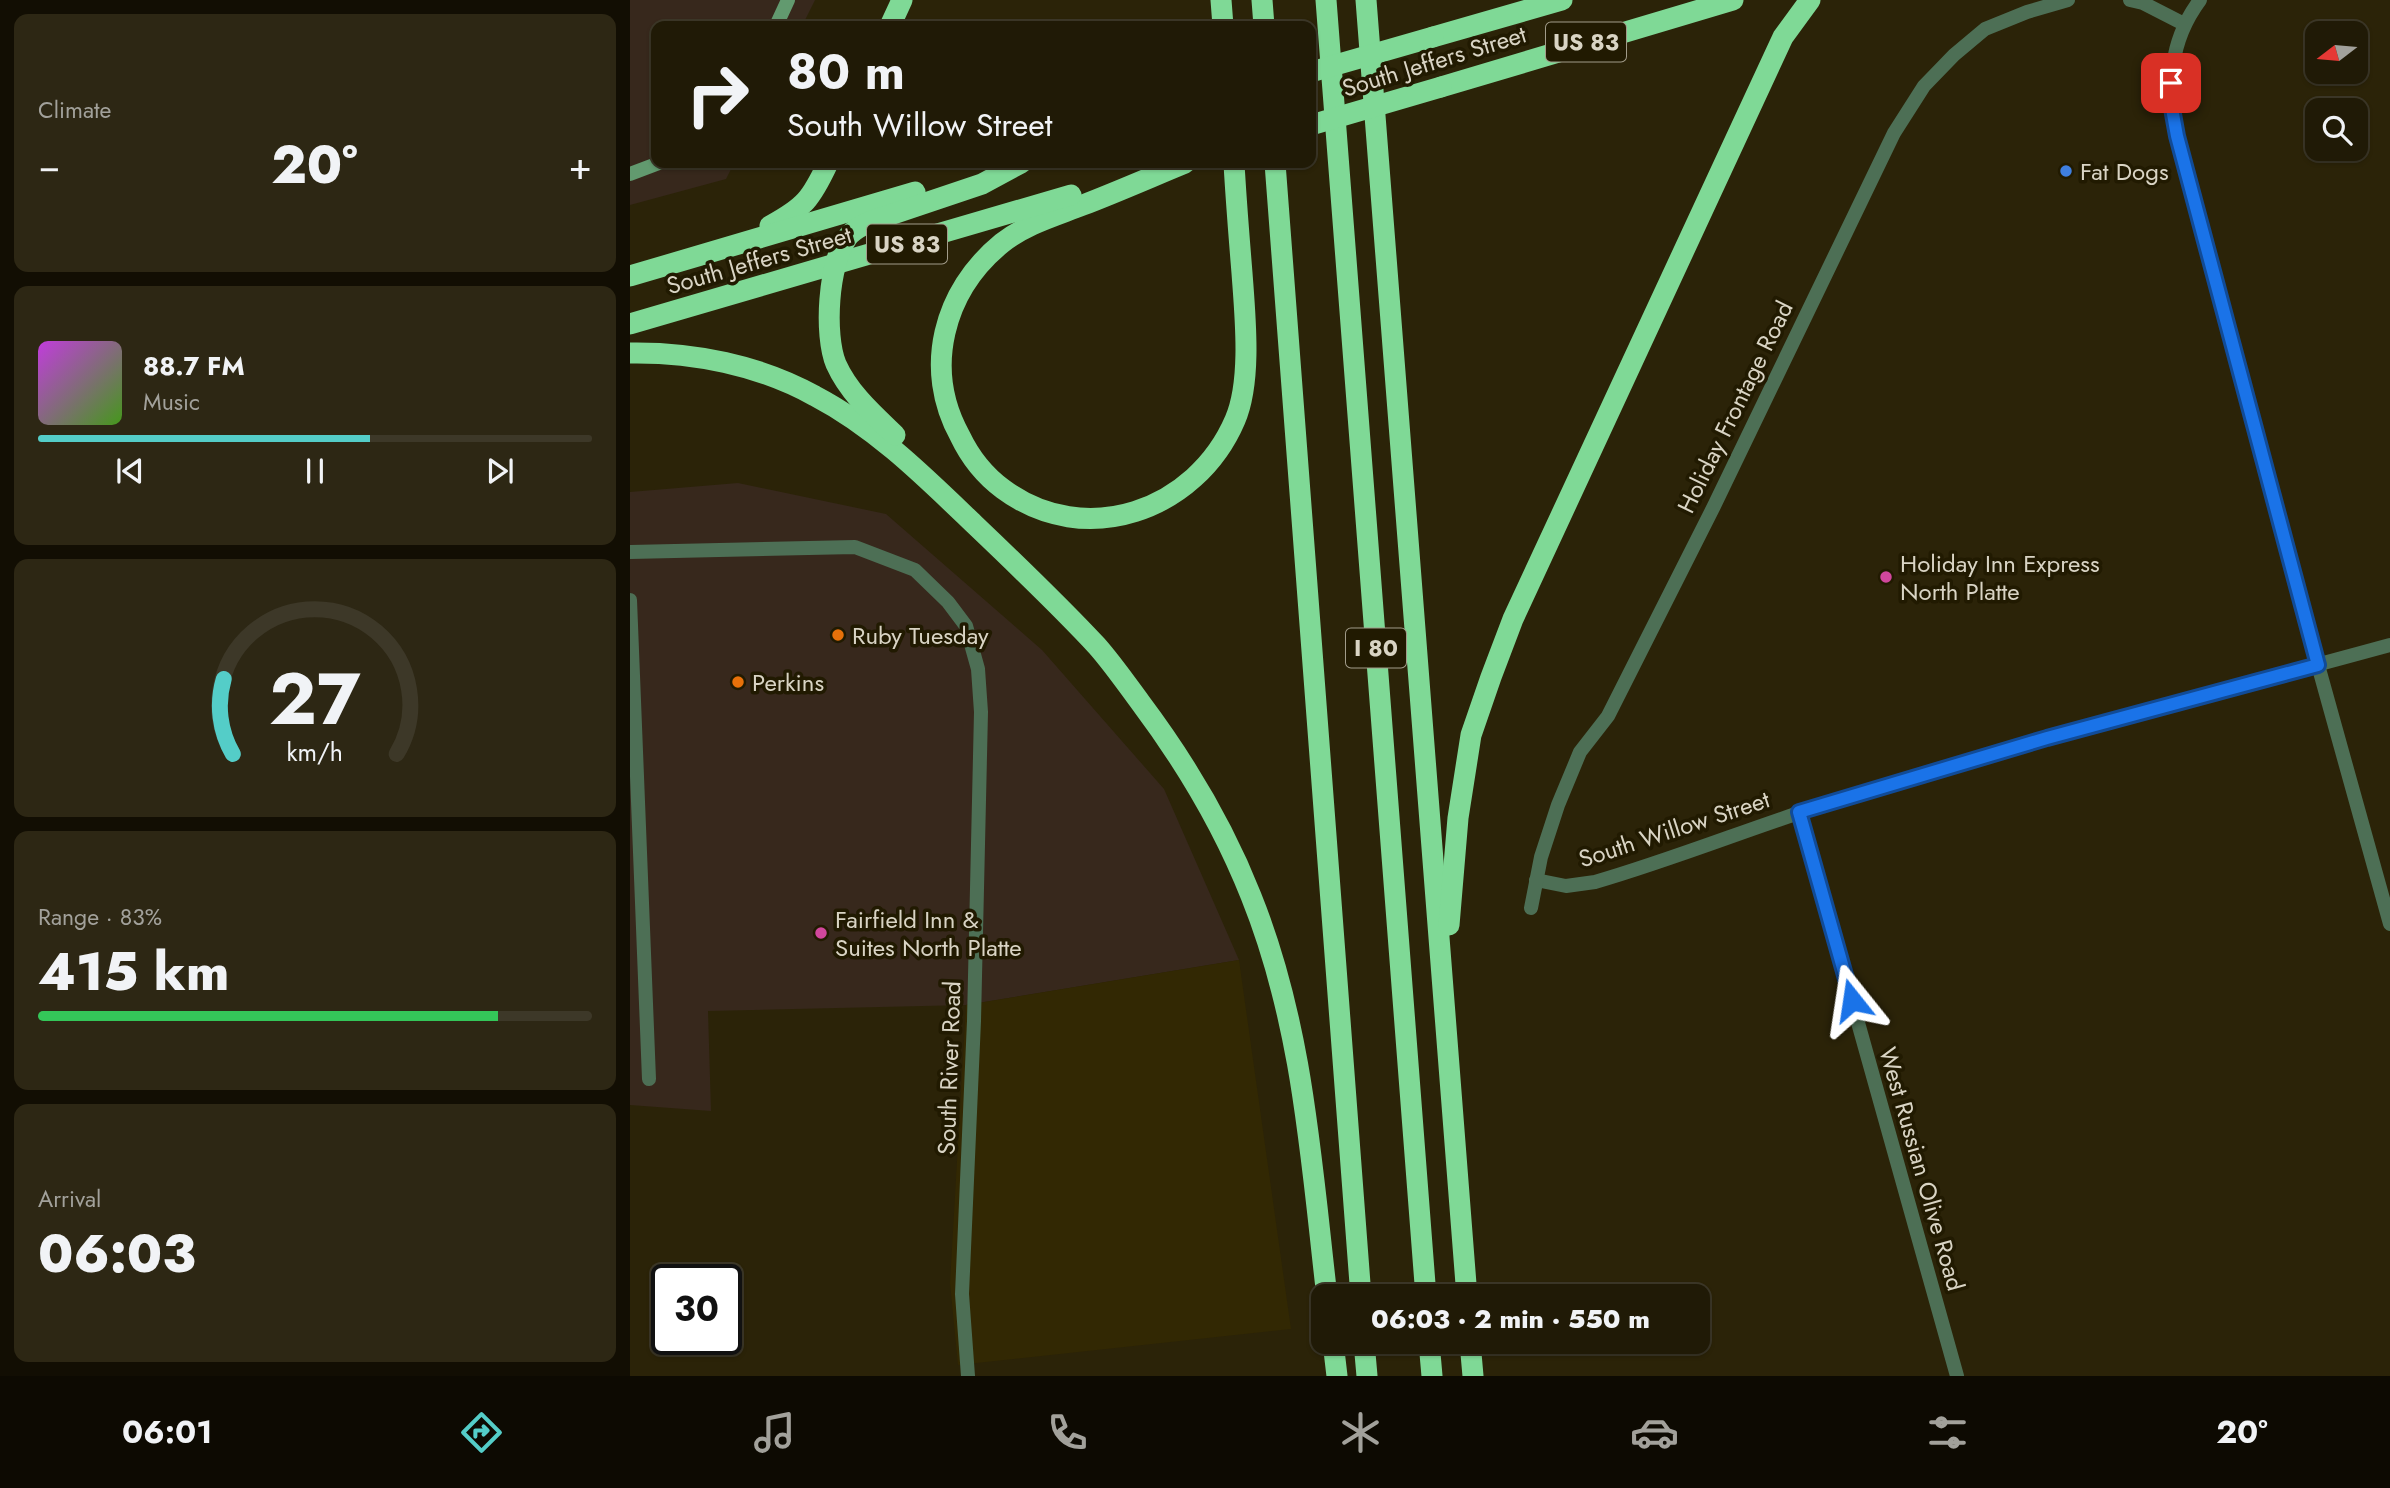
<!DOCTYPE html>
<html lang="en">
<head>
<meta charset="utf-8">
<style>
  :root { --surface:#201a06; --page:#2d2714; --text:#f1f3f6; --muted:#a2a19b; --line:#3d3828; --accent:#54cdc8 }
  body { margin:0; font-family:Jost,sans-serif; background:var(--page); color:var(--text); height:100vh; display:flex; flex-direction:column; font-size:26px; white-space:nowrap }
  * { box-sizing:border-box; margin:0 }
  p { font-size:23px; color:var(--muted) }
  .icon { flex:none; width:38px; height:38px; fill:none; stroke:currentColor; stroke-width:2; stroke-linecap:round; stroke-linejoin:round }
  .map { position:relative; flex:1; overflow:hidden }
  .drawer { display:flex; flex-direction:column; gap:14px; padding:14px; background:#120e03; width:630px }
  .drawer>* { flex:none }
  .top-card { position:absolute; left:21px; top:21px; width:665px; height:147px; border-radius:14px; box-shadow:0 2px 5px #0004,0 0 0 2px var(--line); background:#201a06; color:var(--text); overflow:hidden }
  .needle { width:46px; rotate:254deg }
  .buttons { position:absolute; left:1675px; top:21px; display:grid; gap:14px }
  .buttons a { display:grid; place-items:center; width:63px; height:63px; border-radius:14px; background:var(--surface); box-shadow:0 2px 5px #0004,0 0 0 2px var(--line); font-size:35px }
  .speed { position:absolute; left:21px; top:1264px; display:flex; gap:14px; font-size:35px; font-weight:700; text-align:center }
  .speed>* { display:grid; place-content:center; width:91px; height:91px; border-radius:50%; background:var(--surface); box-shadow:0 2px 5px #0004,0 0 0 2px var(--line); line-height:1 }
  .speed .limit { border:4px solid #111; border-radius:10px; background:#fff; color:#111 }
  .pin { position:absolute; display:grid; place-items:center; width:60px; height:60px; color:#fff; margin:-30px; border-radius:14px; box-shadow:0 4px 10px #0006 }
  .me { position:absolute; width:77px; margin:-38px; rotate:345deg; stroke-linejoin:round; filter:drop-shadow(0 0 5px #0008) }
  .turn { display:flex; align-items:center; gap:24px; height:147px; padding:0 21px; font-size:32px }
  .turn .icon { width:91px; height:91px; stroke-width:2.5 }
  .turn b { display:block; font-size:49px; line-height:60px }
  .big { font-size:52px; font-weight:800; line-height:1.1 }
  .drawer .card { flex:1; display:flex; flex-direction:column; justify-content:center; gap:10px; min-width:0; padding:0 24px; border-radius:14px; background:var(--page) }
  .drawer .dial { align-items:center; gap:0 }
  .dial svg { height:182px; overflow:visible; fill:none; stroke:var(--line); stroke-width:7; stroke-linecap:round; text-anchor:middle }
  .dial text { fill:var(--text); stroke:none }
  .song { display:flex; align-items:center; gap:21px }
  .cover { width:84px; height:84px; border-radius:10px; background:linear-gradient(135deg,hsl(290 70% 55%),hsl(100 70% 35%)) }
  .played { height:7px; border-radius:4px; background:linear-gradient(90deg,var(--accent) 60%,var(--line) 60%) }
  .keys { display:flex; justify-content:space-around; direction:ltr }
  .heat { display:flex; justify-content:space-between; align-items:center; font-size:38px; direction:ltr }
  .charge { height:10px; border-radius:5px; background:linear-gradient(90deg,#34c759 83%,var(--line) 0) }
  .trip { position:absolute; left:681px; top:1284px; width:399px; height:70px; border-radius:14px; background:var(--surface); box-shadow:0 2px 5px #0004,0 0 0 2px var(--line); font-weight:800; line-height:70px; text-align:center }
  .tabs { display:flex; height:112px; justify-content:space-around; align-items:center; background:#0d0a02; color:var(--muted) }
  .tabs .icon { width:49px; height:49px }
  .tabs .selected { color:var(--accent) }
  .tabs b { font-size:32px; color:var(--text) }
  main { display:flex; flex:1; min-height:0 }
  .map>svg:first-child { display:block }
</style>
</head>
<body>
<main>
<section class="drawer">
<div class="card"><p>Climate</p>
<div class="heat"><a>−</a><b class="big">20°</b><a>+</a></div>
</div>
<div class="card">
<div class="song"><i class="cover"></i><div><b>88.7 FM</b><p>Music</p></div></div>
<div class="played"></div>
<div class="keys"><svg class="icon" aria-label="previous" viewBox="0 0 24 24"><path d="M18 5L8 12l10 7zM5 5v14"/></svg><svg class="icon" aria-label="pause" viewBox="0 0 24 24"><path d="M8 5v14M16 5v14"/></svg><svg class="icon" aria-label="next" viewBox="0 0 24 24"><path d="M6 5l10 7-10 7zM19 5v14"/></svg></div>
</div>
<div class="card dial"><svg viewBox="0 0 100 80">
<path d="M14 69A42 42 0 1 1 86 69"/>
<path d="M14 69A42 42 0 0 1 10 36" stroke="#54cdc8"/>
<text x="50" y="56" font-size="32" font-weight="700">27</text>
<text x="50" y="72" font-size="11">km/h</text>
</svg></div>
<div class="card"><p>Range · 83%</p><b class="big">415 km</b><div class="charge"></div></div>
<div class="card"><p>Arrival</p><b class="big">06:03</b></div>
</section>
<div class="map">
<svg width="1760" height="1376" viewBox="0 0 1760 1376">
  <rect width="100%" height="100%" fill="#2b2308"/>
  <!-- commercial -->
  <g fill="#37281c">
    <path d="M0,0h185l-13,26h-146v137h78l-8,16 -96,26z"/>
    <path d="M108,483l148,31 156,136 122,139 75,171 -273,45 -258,6 3,100 -81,-6v-613z"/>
  </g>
  <!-- built -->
  <path fill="#322803" d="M609,960l52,369 -333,36 -8,-82 16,-278z"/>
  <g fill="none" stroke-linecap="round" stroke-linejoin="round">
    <!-- street -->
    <g stroke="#4d6f55" stroke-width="14">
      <path d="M1500,0l13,3 41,21"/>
      <path d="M1570,0c-32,43 -32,86 -23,136l141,529 72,259"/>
      <path d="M0,552l225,-5 60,23 33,32 18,24 12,43 3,43 -7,309 -12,273 6,82"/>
      <path d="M0,600l19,479"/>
      <path d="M1169,812l158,564"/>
      <path d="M906,880l30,6 29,-4c86,-25 170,-60 256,-86 178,-55 359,-102 539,-151"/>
      <path d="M901,908l10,-51 17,-52 22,-53 28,-36 106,-210 180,-373 30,-47 30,-31 31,-26 42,-17 41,-12"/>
    </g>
    <!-- secondary -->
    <g stroke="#629a6f" stroke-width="14">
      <path d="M146,26l12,-26"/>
      <path d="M0,174l29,-11"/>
    </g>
    <!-- highway -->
    <g stroke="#7fd996" stroke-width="21">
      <path d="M591,0l2,26"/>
      <path d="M632,0l2,26"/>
      <path d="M696,0l100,1297"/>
      <path d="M736,0l101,1297"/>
      <path d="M260,26l12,-26"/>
      <path d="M803,37l129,-37"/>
      <path d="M811,87l292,-87"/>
      <path d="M555,163c-34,14 -68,29 -102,42 -28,11 -57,19 -81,38 -59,48 -79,126 -42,193 10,21 24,39 43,53 82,61 193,22 232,-69 17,-39 10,-105 7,-147 -3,-37 -6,-73 -8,-110"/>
      <path d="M645,163l86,1134"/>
      <path d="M140,226c35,-19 41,-27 58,-63"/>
      <path d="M0,276l285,-84"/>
      <path d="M0,324l441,-129"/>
      <path d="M0,353c63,-1 129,12 185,43 61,32 110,81 159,128 42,40 84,80 123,122 15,17 29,37 43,56 45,60 83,123 111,194 52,129 60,264 76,401"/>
      <path d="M265,435c-22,-21 -46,-42 -59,-71 -12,-29 -8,-100 11,-126 5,-8 13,-11 22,-16l113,-38 39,-21"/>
      <path d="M819,925l9,-107 13,-83 20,-58 22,-58 270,-582 27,-37"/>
      <path d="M703,1342l4,34"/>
      <path d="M734,1342l3,34"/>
      <path d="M799,1342l3,34"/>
      <path d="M840,1342l3,34"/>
    </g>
    <!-- highway-bridge -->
    <g stroke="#7fd996" stroke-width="21">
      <path d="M681,72l122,-35"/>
      <path d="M681,125l130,-38"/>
    </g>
  </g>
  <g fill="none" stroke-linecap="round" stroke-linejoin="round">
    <defs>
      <path id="route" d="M1222,1000l-53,-188 248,-74 271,-73 -141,-529 -6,-33v-20"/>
    </defs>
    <!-- route casing -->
    <use href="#route" stroke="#114b97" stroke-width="18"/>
    <!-- route -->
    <use href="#route" stroke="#1a73e8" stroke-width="12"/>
  </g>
  <!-- markers -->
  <circle fill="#3f7fe0" stroke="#211a01" stroke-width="2.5" cx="1436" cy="171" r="7"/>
  <g fill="#d1479c" stroke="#211a01" stroke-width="2.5">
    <circle cx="1256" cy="577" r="7"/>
    <circle cx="191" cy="933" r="7"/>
  </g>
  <g fill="#e8710a" stroke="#211a01" stroke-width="2.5">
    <circle cx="208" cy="635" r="7"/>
    <circle cx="108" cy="682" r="7"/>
  </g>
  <g text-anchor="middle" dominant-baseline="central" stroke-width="7" stroke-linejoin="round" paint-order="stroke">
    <!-- shield labels -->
    <g fill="#211a01" stroke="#a29c8a" stroke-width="2">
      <rect x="916" y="22.5" width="80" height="39" rx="5"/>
      <rect x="237" y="224.5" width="80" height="39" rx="5"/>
      <rect x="716" y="628.5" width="60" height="39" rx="5"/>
    </g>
    <g font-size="23" font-weight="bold" fill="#d9d4c4">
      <text x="956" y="42">US 83</text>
      <text x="277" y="244">US 83</text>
      <text x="746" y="648">I 80</text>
    </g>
    <!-- street labels -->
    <g font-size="24" fill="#d9d4c4" stroke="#211a01">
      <text transform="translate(804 61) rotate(-17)">South Jeffers Street</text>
      <text transform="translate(129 260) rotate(-16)">South Jeffers Street</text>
      <text transform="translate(1105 407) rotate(-64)">Holiday Frontage Road</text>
      <text transform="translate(1044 829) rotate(-18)">South Willow Street</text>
      <text transform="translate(319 1068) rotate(-88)">South River Road</text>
      <text transform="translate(1292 1169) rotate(74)">West Russian Olive Road</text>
    </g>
    <!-- poi labels -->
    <g font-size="24" fill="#d9d4c4" stroke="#211a01" text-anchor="start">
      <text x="1450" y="171">Fat Dogs</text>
      <text x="1270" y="563">Holiday Inn Express<tspan x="1270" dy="28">North Platte</tspan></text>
      <text x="222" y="635">Ruby Tuesday</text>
      <text x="122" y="682">Perkins</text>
      <text x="205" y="919">Fairfield Inn &amp;<tspan x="205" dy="28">Suites North Platte</tspan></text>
    </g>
  </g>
</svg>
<div class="buttons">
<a><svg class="needle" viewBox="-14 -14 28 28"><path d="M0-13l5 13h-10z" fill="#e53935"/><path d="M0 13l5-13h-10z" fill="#a2a19b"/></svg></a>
<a><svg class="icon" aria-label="search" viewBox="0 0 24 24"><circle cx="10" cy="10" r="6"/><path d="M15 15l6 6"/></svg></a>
</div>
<div class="speed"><div class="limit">30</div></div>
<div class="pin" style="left:1541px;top:83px;background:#d93025"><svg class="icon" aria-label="arrive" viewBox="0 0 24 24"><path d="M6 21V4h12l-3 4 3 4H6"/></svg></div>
<svg class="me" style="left:1222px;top:1000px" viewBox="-20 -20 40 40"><path d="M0-17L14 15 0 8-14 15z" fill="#1a73e8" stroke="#fff" stroke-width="4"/></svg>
<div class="trip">06:03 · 2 min · 550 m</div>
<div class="top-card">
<div class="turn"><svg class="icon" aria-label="right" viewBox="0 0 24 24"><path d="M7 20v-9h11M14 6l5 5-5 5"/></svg><div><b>80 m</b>South Willow Street</div></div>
</div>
</div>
</main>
<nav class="tabs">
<b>06:01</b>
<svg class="icon selected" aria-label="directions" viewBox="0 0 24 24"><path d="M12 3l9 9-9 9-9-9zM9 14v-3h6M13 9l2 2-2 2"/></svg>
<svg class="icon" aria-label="music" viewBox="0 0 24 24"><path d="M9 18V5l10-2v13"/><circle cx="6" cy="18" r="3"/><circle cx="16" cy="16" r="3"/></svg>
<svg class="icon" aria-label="phone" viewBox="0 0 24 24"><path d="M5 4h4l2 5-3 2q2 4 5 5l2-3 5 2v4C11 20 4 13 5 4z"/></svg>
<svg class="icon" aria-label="climate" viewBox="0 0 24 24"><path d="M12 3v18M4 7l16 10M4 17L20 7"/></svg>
<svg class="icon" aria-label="car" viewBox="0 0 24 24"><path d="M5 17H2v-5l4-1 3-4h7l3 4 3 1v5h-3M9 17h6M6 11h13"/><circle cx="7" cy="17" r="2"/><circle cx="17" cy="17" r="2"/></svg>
<svg class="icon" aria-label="filters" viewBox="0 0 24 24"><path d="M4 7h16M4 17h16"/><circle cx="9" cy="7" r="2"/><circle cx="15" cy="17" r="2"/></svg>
<b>20°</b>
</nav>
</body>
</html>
